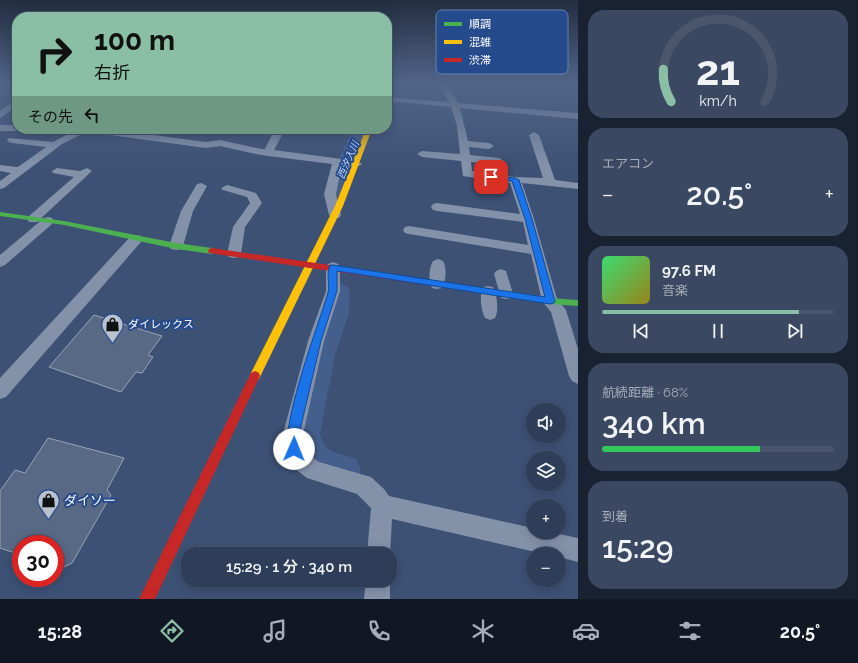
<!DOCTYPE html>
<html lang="ja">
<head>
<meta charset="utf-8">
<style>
  :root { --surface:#2e3d58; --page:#3a4861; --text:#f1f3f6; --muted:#a7aeba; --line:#49566e; --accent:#8abfa5 }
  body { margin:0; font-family:Raleway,"Noto Sans JP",sans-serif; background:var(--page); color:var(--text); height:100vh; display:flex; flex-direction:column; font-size:15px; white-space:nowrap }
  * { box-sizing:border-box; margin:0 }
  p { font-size:13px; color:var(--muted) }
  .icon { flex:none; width:22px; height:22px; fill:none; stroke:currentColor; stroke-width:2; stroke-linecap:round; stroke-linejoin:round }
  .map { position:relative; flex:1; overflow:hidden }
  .drawer { display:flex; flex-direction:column; gap:10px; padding:10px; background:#192230; width:280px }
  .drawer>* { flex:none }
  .top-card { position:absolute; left:12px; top:12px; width:380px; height:122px; border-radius:16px; box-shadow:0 2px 10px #0003,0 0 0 1px var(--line); background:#8abfa5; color:#111; overflow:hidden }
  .buttons { position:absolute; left:526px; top:403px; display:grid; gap:8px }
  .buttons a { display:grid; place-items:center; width:40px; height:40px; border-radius:50%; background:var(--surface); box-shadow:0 2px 10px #0003,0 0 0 1px var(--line); font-size:20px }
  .speed { position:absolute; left:12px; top:535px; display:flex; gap:8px; font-size:20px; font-weight:700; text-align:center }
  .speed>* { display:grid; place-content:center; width:52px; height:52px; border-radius:50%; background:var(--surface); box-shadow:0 2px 10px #0003,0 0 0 1px var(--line); line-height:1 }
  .speed .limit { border:6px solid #d22; background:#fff; color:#111 }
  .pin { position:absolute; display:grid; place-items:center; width:34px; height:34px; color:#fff; margin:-17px; border-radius:8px; box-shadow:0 2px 6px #0006 }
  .me { position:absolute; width:44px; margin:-22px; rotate:1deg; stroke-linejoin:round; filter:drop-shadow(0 0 3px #0008) }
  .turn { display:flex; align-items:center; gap:14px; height:84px; padding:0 16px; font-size:18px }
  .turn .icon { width:52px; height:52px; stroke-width:2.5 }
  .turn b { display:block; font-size:28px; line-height:34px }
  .then { display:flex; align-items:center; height:38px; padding:0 16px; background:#0003; gap:8px; font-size:15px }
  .big { font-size:30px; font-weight:600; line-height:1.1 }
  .drawer .widget { flex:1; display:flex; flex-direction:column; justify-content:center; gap:6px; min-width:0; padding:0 14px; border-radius:16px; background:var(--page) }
  .drawer .dial { align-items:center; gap:0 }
  .dial svg { height:104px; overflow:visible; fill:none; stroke:var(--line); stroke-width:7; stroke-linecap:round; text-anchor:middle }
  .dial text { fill:var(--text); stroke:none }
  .song { display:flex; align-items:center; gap:12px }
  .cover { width:48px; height:48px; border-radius:6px; background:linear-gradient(135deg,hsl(140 70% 55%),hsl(50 70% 35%)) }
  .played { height:4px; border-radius:2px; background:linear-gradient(90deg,var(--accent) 85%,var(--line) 85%) }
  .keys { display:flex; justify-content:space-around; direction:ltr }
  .heat { display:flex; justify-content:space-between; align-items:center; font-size:22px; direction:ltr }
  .charge { height:6px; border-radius:3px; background:linear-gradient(90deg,#34c759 68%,var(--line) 0) }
  .trip { position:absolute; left:181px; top:547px; width:216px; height:40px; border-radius:16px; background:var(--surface); box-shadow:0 2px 10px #0003,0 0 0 1px var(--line); font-weight:600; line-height:40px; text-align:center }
  .dock { display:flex; height:64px; justify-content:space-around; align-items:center; background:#121823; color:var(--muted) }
  .dock .icon { width:28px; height:28px }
  .dock .active { color:var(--accent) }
  .dock b { font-size:18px; color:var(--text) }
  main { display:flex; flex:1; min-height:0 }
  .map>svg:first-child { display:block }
</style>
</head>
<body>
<main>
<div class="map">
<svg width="578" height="599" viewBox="0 0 578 599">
  <rect width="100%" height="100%" fill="#3d5175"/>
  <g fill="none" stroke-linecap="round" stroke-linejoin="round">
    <!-- river -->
    <g fill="#455f8d" fill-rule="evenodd">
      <path d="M353,129h16l-27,66 -7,2 -7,-2 -2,-4 2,-8z"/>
      <path d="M338,283l9,3 3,6 -1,20 -14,43 -15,78c4,22 19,19 36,26l5,12 -5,12 -12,5 -16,-3 -19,-7 -11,-12 -10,-29v-4l19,-78 16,-43 3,-20 3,-6z"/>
    </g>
  </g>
  <!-- building -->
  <g fill="#586985" stroke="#98a4b8">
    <path d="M94,315l68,21 -14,19 5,2 -11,16 -6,-1 -15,20 -72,-25z"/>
    <path d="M48,438l76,20 -17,32 4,5 -39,68 -10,5 -7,-2v-22h-34v11l-21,-7v-57l15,-21 10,3z"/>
  </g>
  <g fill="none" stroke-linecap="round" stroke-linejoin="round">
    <!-- street -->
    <g fill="#8492a9" fill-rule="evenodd">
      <path d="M438,83h8l12,20 120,10v6l-118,-11 8,33 21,2 5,3 -5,3 -20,-2 1,8 29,3 5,3 -5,3 -28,-2 1,9 43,6 28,1 -14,-43 5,-3 5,3 16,45 23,3v6l-56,-6 12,36 23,80 9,11 12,39v35l-6,-3 -3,-5 -18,-64 -9,-11 -11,-47 -122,-20 -4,-1 -2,-3 2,-3 4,-1 119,19 -5,-23 -86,-11 -4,-1 -2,-3 2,-3 4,-1 83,11 -10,-31 -47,-7 -2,-15 -39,-4 -5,-3 5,-3 38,3 -3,-28 -6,-19 -64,-6v-4l62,5z"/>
      <path d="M13,102l3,1v4l-16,11v-7z"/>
      <path d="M0,125h17v4h4l-4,2h-17z"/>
      <path d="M33,129h75l98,13 14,-2 41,9h4l10,-20h10l-11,21 83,11 5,3 -5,3 -15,-2 -6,29 5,21 -2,3h-8l-2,-3 -5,-21 8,-30 -71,-9 -41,-9 -14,2 -111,-15h-11l-22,11 -58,44 -4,1v-8l11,-8 -11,-2v-6l18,2 28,-20 -34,-4 -3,-1 -2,-2 2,-2 44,4 19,-10h-34z"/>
      <path d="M57,168l23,3 7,-3 5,3 -55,51h-8l-2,-3 2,-3 45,-39 -21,-4 -1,-2z"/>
      <path d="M201,183l6,3 -14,25 -10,35 -2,3 -5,1 -5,-1 -2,-3 12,-35 16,-27z"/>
      <path d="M227,185l29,8 6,10 -17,24 -4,27 -2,3 -5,1 -5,-1 -2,-3 6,-27 17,-24 -3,-6 -24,-7 -2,-2z"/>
      <path d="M48,217l4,1 2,3 -2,3 -47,41 -5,2v-12l44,-37z"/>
      <path d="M136,235l5,1 1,3 -1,3 -135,155 -6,2v-21l131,-142z"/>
      <path d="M438,259l5,2c4,6 3,20 -1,27l-5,1 -5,-1c-4,-7 -3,-21 1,-27z"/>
      <path d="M333,262l5,2 2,3v24l-16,50 -20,89v17l4,7 11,8 52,15 13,12 5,7 144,32v4h16l29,6v24l-19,-5v-3h-15l-152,-35 -2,37v-2h-23l4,-46 -14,-14 -50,-16 -13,-10 -10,-19v-19l24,-89 18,-50v-24l2,-3z"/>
      <path d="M501,269l5,2 7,23 -2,4 -5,1 -5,-1 -7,-24 2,-3z"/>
      <path d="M488,286l5,1c4,7 6,24 2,31l-5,2 -5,-2c-4,-7 -6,-24 -2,-31z"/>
      <path d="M366,580l24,-1v20h-26z"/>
    </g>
    <!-- fast -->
    <g fill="#4caf50" fill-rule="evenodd">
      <path d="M0,212l64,9 112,22 36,5 4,3 -4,3 -36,-5 -112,-24 -64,-9z"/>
      <path d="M473,286l77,12 28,2v6l-28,-2 -80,-13 -1,-2 1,-2z"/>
    </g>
    <!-- slow -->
    <path fill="#ffc107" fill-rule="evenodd" d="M366,129h6l-29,77 -84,173 -4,2 -4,-2 -1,-3 1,-3 84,-167z"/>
    <!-- jam -->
    <g fill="#c62828" fill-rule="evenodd">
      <path d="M212,248l261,38 4,3 -4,3 -264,-39 -1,-2 1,-2z"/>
      <path d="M255,371l4,2 1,3 -105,223h-16l112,-226z"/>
    </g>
  </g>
  <!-- sky -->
  <linearGradient id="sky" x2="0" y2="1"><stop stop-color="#222d40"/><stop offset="0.5" stop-color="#516589"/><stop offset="1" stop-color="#516589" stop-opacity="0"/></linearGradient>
  <rect width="578" height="167" fill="url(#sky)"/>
  <!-- route -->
  <path fill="#1a73e8" stroke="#114b97" d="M489,175l26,3 4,2 13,39 23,82 -1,2 -4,1 -213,-33v20l-16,50 -21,89v19l-2,4 -4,2 -5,-2c-10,-25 30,-130 39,-160 2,-9 -2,-19 2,-28h3l212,32 -20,-78 -13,-38 -23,-3z"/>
  <!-- icons -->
  <defs>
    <symbol id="shop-pin" viewBox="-11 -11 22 30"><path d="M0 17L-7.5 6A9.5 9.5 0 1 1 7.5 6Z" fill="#bbc2cf" stroke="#264b8c"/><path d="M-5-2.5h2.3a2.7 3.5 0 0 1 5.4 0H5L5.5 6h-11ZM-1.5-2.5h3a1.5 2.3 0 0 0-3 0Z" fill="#111"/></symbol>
  </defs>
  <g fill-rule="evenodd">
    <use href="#shop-pin" x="100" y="312" width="25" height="34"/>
    <use href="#shop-pin" x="36" y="488" width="25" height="34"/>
  </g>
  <g text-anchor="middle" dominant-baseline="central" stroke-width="4" stroke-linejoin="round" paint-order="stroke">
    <!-- far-water labels -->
    <g font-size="10" font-style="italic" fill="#c0d3f2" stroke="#264b8c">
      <text transform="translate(348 160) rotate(-67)">西汐入川</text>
    </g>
    <!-- poi labels -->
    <g font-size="11" fill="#fff" stroke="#264b8c" text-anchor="start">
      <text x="128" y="324">ダイレックス</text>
    </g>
    <!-- near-poi labels -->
    <g font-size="13" fill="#fff" stroke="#264b8c" text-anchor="start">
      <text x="64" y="500">ダイソー</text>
    </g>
  </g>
  <!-- legend -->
  <rect x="436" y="10" width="132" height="64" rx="6" fill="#264b8c" stroke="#6781ae" stroke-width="1"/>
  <rect x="444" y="22" width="18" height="4" fill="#4caf50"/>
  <rect x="444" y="40" width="18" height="4" fill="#ffc107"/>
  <rect x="444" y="58" width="18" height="4" fill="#c62828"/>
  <g font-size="11" fill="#fff">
    <text x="469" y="28">順調</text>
    <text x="469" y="46">混雑</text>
    <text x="469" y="64">渋滞</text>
  </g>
</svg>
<div class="buttons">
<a><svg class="icon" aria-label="sound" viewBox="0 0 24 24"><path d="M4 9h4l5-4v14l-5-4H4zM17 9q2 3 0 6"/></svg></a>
<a><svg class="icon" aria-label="layers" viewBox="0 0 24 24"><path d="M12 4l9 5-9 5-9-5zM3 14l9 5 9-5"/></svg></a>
<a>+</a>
<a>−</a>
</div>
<div class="speed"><div class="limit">30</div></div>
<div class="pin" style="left:491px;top:177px;background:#d93025"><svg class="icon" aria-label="arrive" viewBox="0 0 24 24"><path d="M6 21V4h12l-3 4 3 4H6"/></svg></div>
<svg class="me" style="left:294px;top:449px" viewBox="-20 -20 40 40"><circle r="19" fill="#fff"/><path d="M0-13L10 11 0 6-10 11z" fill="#1a73e8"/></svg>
<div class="trip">15:29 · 1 分 · 340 m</div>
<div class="top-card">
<div class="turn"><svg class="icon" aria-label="right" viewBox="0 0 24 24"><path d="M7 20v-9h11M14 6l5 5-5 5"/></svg><div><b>100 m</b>右折</div></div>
<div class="then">その先<svg class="icon" aria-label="left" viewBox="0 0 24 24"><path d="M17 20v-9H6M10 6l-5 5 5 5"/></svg></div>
</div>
</div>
<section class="drawer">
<div class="widget dial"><svg viewBox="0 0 100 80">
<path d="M14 69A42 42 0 1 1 86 69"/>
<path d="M14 69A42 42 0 0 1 8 44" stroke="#8abfa5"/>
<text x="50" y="56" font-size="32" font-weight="700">21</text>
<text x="50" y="72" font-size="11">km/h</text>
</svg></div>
<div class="widget"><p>エアコン</p>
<div class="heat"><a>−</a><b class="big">20.5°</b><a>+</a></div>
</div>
<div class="widget">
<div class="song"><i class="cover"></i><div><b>97.6 FM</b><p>音楽</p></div></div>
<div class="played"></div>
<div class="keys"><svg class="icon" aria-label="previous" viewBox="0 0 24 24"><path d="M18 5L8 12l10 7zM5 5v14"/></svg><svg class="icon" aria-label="pause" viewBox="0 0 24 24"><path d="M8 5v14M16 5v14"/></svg><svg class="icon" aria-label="next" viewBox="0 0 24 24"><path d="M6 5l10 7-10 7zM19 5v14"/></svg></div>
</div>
<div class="widget"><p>航続距離 · 68%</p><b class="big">340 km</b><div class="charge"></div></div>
<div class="widget"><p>到着</p><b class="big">15:29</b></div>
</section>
</main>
<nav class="dock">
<b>15:28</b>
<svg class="icon active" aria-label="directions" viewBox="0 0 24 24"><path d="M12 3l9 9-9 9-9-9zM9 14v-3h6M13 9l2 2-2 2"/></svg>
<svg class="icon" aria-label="music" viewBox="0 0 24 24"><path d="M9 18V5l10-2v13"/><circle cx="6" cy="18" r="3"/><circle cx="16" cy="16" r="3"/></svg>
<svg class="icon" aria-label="phone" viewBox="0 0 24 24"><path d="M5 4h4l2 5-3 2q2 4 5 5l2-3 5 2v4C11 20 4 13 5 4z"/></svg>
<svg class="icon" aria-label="climate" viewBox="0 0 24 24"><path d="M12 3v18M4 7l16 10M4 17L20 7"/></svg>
<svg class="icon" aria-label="car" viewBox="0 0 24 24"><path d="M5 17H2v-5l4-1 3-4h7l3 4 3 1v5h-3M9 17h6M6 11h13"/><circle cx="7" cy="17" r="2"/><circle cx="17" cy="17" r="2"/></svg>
<svg class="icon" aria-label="filters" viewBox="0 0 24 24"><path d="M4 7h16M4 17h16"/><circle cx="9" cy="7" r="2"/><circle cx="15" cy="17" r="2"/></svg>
<b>20.5°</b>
</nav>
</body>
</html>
